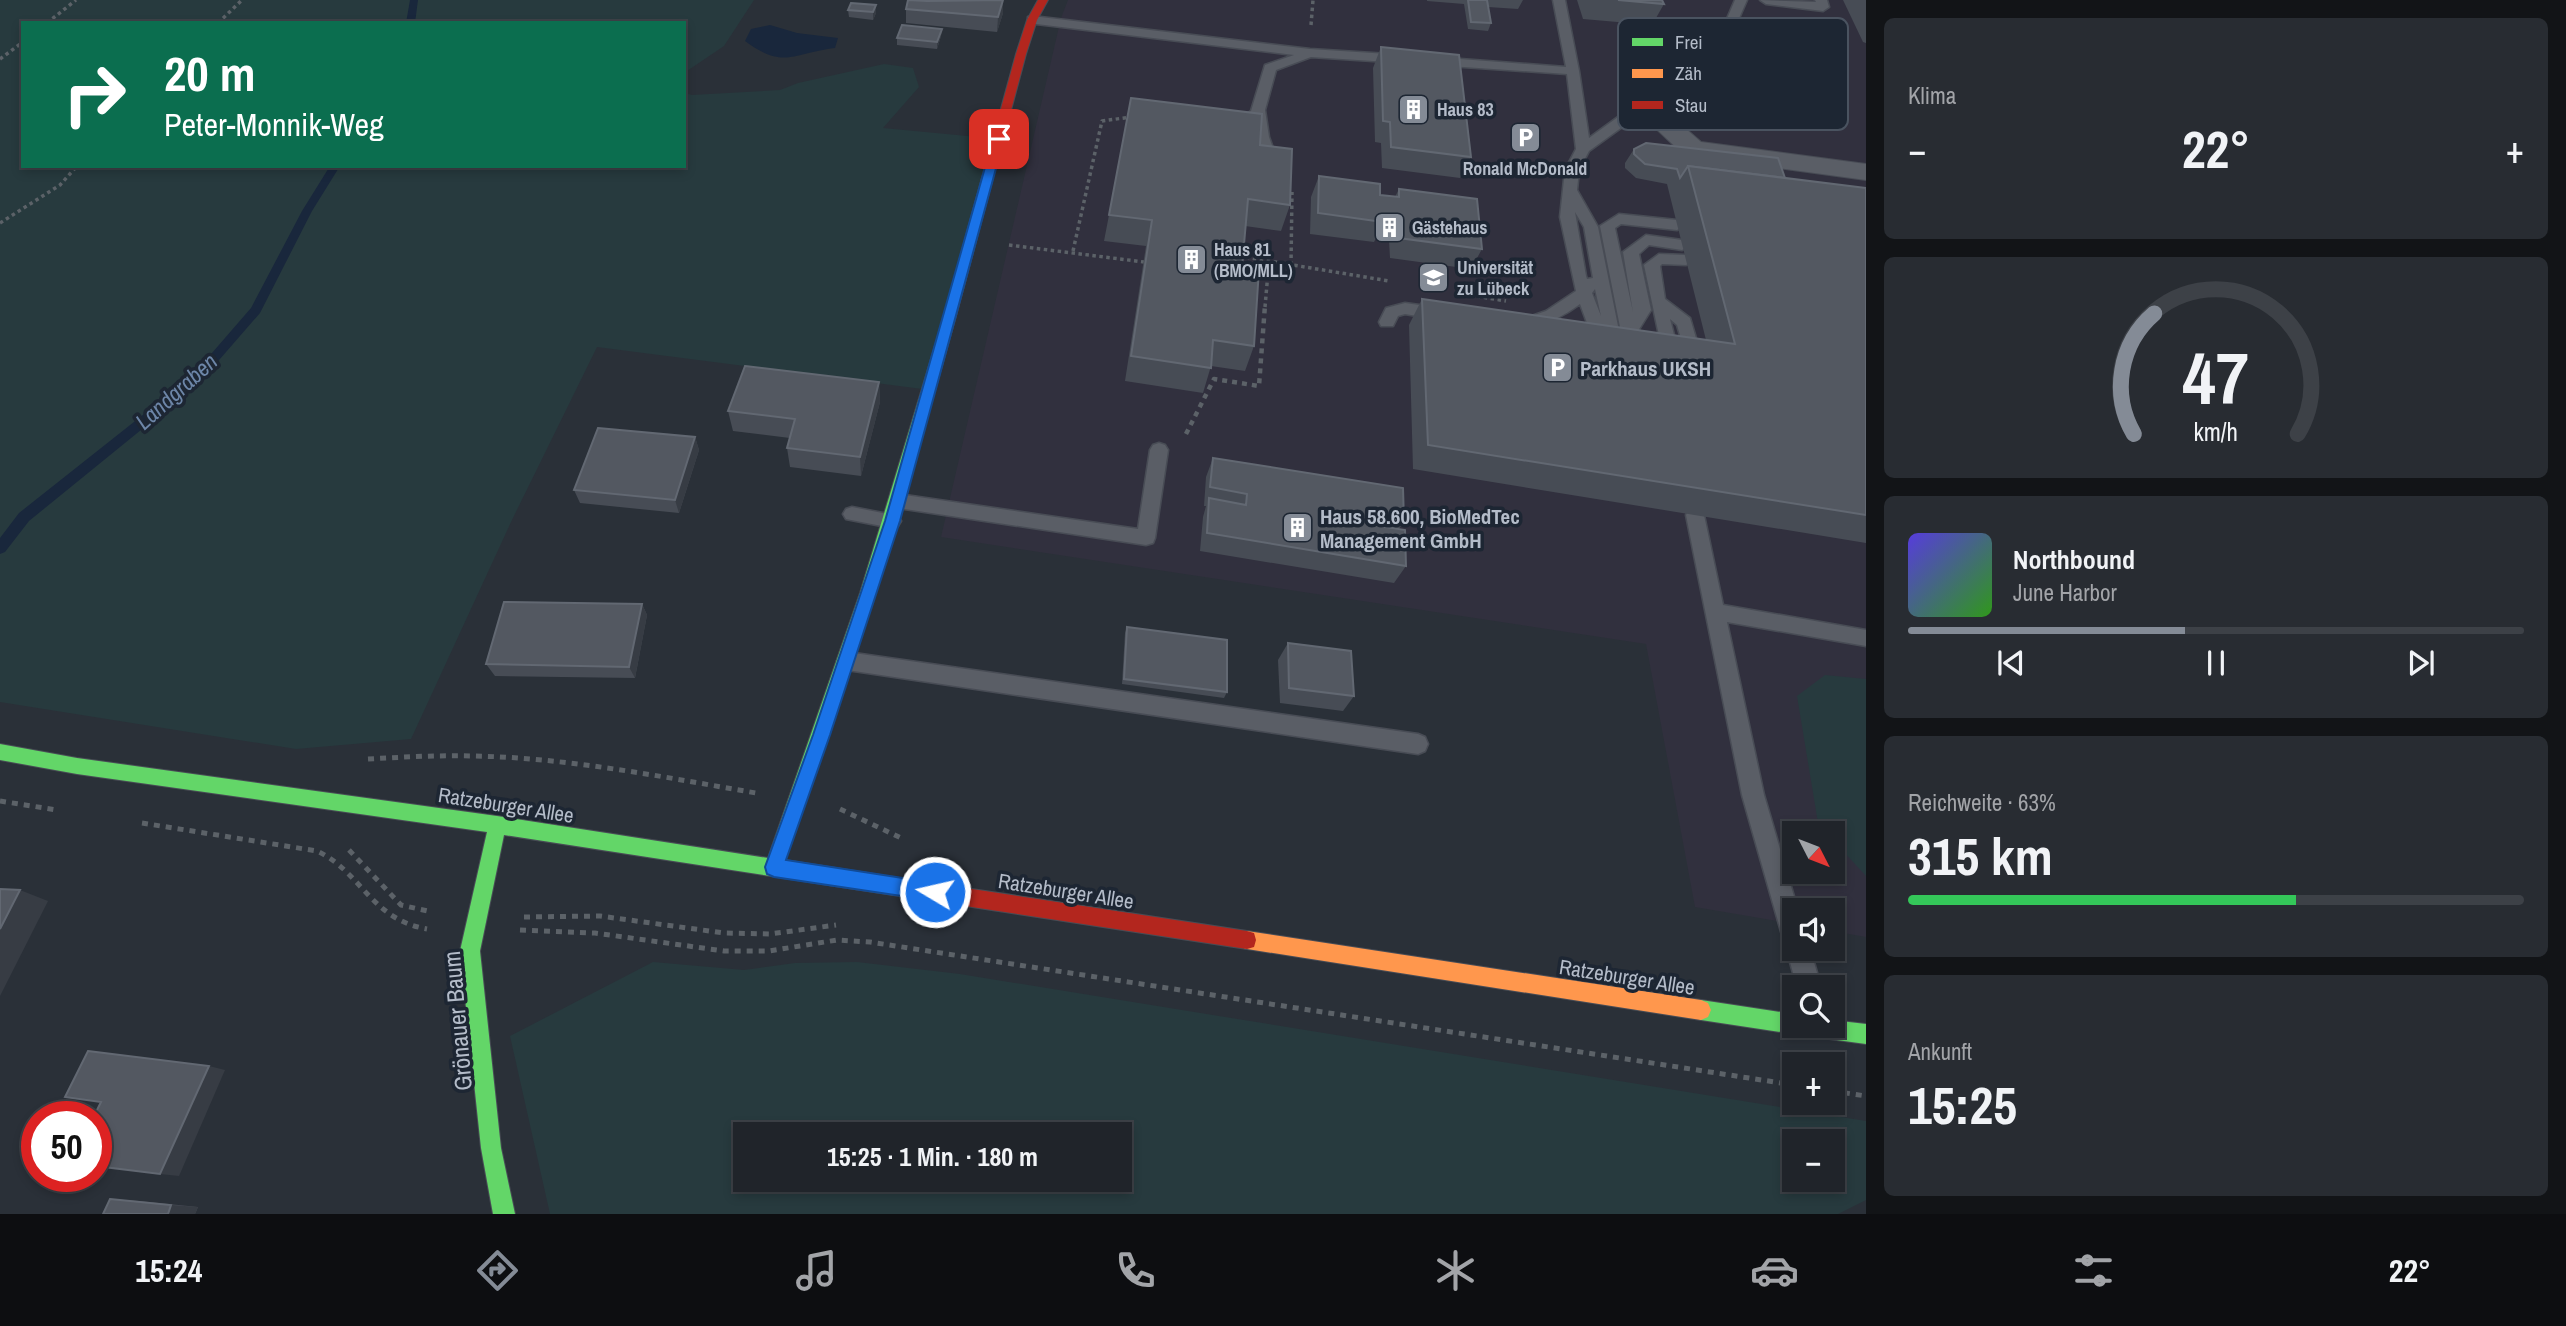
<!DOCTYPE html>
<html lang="de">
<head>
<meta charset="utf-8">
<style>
  :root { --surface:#20242a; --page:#282c32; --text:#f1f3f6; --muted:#a2a4a8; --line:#3d4147; --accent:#848b96 }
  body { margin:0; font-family:"Archivo Narrow",sans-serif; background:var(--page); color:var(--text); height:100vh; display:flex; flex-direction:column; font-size:26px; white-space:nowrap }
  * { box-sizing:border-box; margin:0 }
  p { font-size:23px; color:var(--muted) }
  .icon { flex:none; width:38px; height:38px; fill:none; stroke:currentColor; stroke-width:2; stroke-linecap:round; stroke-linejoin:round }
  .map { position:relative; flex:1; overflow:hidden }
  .sheet { display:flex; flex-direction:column; gap:18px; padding:18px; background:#121417; width:700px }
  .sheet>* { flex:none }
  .banner { position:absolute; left:21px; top:21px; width:665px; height:147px; border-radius:0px; box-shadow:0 4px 10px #0003,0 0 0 2px var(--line); background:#0b6e4f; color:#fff; overflow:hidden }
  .needle { width:46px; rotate:132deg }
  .fabs { position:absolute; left:1782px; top:821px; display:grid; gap:14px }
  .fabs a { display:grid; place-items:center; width:63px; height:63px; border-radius:0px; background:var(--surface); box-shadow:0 4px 10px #0003,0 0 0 2px var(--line); font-size:35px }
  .speed { position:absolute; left:21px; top:1101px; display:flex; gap:14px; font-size:35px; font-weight:700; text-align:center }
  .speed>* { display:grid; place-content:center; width:91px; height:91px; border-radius:50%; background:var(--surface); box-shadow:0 4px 10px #0003,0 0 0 2px var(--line); line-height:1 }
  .speed .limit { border:10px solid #d22; background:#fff; color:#111 }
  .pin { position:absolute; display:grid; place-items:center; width:60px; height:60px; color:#fff; margin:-30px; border-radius:14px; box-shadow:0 4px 10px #0006 }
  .me { position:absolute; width:77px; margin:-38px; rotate:279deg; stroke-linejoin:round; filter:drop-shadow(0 0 5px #0008) }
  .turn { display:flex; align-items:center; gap:24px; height:147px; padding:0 28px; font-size:32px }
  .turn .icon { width:91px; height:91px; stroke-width:2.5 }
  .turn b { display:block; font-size:49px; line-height:60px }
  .big { font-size:52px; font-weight:700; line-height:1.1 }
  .sheet .widget { flex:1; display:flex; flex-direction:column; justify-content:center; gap:10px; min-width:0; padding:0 24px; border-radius:10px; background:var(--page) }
  .sheet .dial { align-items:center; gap:0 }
  .dial svg { height:182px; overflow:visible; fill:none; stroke:var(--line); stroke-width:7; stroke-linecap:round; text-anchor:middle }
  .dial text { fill:var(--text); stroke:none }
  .song { display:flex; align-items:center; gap:21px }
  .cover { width:84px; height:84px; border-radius:10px; background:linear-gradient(135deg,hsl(250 70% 55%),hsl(110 70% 35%)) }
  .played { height:7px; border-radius:4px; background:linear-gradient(90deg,var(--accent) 45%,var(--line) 45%) }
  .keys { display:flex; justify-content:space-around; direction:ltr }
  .heat { display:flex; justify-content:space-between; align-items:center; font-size:38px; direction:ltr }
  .charge { height:10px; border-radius:5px; background:linear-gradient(90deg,#34c759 63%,var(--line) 0) }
  .trip { position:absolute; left:733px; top:1122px; width:399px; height:70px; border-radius:0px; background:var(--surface); box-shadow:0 4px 10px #0003,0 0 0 2px var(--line); font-weight:700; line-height:70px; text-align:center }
  .tab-bar { display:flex; height:112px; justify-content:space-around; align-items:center; background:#0d0e11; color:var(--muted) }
  .tab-bar .icon { width:49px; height:49px }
  .tab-bar .current { color:var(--accent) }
  .tab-bar b { font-size:32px; color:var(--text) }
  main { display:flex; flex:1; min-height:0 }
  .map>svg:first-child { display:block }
</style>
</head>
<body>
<main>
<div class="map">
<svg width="1866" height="1214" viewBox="0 0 1866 1214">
  <rect width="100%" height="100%" fill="#2a3038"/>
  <!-- medical -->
  <path fill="#31303e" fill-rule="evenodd" d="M1068,0h798v937l-34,-6v-21h-38v14l-99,-17 -49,-263 -705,-107 120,-519zM1794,833h38v39h-38z"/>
  <!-- green -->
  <g fill="#273a3e" fill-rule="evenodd">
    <path d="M0,0h754l-30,46 -40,27v-50h-661v143h661v-73l8,2 88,-5 18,-7 86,-19 29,4 6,19 -36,41 116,11 -69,251 -333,-43 -86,175 -100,217 -115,10 -296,-47z"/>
    <path d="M1825,675l41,4v197l-34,-37v-6h-5l-9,-10 -21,-127z"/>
    <path d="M653,962l91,8 51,-7 62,-1 103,12 906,147v79l-28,14h-1288l-40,-178zM746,1134h374v46h-374zM1794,1141h38v39h-38z"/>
  </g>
  <!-- water -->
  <path fill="#19273c" d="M770,25l27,8 41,5 -3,10c-42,5 -51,22 -90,-7l6,-12z"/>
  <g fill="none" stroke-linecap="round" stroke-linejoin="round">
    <!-- stream -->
    <g fill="#19273c" fill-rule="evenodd">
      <path d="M410,0h8l-3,23h-9z"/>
      <path d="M330,166h10l-28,45 -52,102 -60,69 -171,139 -24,31 -5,2v-16l19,-25 173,-137 59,-68 51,-97z"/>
    </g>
    <defs>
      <g id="lane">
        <path d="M1553,0h12l14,71 10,67 98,-71 36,-39 12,-28h12l-14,32 -36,41 -108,78 -10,19 -2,20 21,37 21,104 2,1 -21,-106 19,-12 58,6 7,5 -7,5 -56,-6 -6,4 18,84 -10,-60 23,-17 36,5 8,5 -8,5 -33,-5 -10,9 12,56 -13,21 4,21 -8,6 -19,-15 -2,5 -6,2 -6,-2 -8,-9 -13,-35c-17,13 -36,21 -57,27l-8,-6 2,-4 29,-10 30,-20 -16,-74 5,-47 11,-21 -9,-75 -133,-9 -6,-4 6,-4 132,10zM1575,212l9,15 9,51 -6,1 -1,-3zM1595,289l6,27 -9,-23z"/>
        <path d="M1760,0l56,2 -1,-2h12l2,7 -6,4 -57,-7z"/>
        <path d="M1032,16l278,33 94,6 6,4 -6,4 -93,-6 -35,13 -11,40 4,27 12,33 -7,4c-14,-5 -19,-36 -20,-50l-17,6 -7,-4 21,-15 14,-46 29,-10 -266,-32v-6z"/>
        <path d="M1659,254l27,1 8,5 -8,5 -24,-1 -2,2 5,33 25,19 13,44 -2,4h-12l-12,-41 -7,-6 10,40 -8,6 -8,-6 -20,-94z"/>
        <path d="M1405,303l36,5 8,6 -8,6 -36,-6 -7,2 -5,10h-12l-2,-4 7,-14z"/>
        <path d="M1159,443l6,2 3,5 -13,88 -2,5 -7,2 -248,-37 -6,-2 -3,-5 3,-5 6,-2 240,35 12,-79 3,-5z"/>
        <path d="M852,507l46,9 3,5 -3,5 -6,2 -46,-9 -3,-5 3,-5z"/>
        <path d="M1695,508l6,2 3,5 19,90 143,25v16l-139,-24 37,173 34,115h-4v38h16l11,39h-24l-11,-39 2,-4 -6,-9 -40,-140 -56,-280 3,-5z"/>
        <path d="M847,652l571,82 7,3 3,7 -3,7 -7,3 -571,-84 -7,-3 -3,-6 3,-6z"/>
      </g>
      <path id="street" d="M1645,98l9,3 47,41 165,22v16l-182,-25 -52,-49 4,-5z"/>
      <g id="fast">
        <path d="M950,311l6,5c-51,183 -106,365 -171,544l108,17 7,3 2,6 -2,6 -7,3 -389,-60 -24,116 21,197 14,66h-22l-12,-66 -21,-197 27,-119 -410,-58 -77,-14v-16l77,14 420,58 271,42 92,-265 84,-277z"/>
        <path d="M1701,1000l93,14v12h38v-6l34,4v20l-59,-8 -8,-4 -5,2 -93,-14 -7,-3 -3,-7 3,-7z"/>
      </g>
      <path id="slow" d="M1247,931l454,69 7,3 3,7 -3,7 -7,3 -454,-71 -7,-2 -2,-7 2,-7z"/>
      <g id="jam">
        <path d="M1038,0h10l-11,20 -11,34 -70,262 -6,5 -6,-5 72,-262 11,-34z"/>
        <path d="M893,877l354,54 7,2 2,7 -2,7 -7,2 -354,-54 -7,-3 -2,-6 2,-6z"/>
      </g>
    </defs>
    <!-- lane casing -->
    <use href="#lane" stroke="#484c55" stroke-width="3"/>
    <!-- street casing -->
    <use href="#street" stroke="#484c55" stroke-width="2"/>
    <!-- fast casing -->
    <use href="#fast" stroke="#484c55" stroke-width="2"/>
    <!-- slow casing -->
    <use href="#slow" stroke="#484c55" stroke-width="2"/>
    <!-- jam casing -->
    <use href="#jam" stroke="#484c55" stroke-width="2"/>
    <!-- path-far2 -->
    <g stroke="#5c6268" stroke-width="3.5" stroke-dasharray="3.5 3.5" stroke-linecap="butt">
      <path d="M47,23l29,-23"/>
      <path d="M218,23l24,-23"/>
      <path d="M1311,25l2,-25"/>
      <path d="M0,59l23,-17"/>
      <path d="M0,223l60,-38 17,-19"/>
      <path d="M1009,245l135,17"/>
      <path d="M1073,251l29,-130 29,-4"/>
      <path d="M1239,256l150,25"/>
      <path d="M1291,265l1,-73"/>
      <path d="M1463,294l43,7"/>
      <path d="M1265,307l4,-46"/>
    </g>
    <!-- path-far1 -->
    <path stroke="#5c6268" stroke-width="4.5" stroke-dasharray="5 5" stroke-linecap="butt" d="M1186,434l28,-55 45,7 6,-81"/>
    <!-- path -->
    <g stroke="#5c6268" stroke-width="5" stroke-dasharray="6 6" stroke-linecap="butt">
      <path d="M368,759c36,-2 71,-4 107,-3 94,2 188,21 281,37"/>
      <path d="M0,801l57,9"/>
      <path d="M840,809l61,29"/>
      <path d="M142,823l175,28c45,21 53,68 110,78"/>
      <path d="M349,850l52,55 31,7"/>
      <path d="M524,917l76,-1 124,17 46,1 66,-9"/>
      <path d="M520,930l75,3 129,18h45l68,-11 33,2 924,143"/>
      <path d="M1832,1091l34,5"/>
    </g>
    <!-- lane -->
    <use href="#lane" fill="#5a5e66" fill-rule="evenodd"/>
    <!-- street -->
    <use href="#street" fill="#5a5e66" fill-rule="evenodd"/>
    <!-- fast -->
    <use href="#fast" fill="#63d668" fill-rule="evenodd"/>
    <!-- slow -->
    <use href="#slow" fill="#ff974d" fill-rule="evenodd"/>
    <!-- jam -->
    <use href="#jam" fill="#b3261e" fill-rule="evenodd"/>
  </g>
  <!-- wall -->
  <g fill="#474c55">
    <path d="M1427,0h96l-5,9 -30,-2 3,16 -3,8 -20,-2 -4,-25 -37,-3z"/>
    <path d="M1577,0h85l2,4 -12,21 -69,-6z"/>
    <path d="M1843,0h23v43l-3,-1z"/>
    <path d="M876,5v8l-3,7 -24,-3 -1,-7z"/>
    <path d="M906,9l97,4 -6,19 -91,-9z"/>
    <path d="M942,29l-1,7 -4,13 -40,-4v-7z"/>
    <path d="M1381,47l90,110 -11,21 -78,-10 -1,-25 -6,-1 -2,-74z"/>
    <path d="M1260,145l30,60 -9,26 -36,-5 -3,41 12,79 -9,25 -34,-5 -8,27 -78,-12 21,-135 -42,-5 5,-26z"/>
    <path d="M1634,149l151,29 81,10v355l-453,-74 -4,-144 13,-26 284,41 -39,-156 -31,-6 -11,-10v-5z"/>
    <path d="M1319,176l61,19 15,2 4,-8 83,60 -11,20 -81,-11 -1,-18 -13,-2 -2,4 -64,-8 1,-37z"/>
    <path d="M879,382l1,20 -19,74 -71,-9 -3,-19 3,-10 -57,-7 -5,-20z"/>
    <path d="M695,437l4,13 -20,63 -99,-10 -6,-13z"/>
    <path d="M1213,458l191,63 -5,8 7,37 -12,17 -194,-32 3,-34 3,-11h-2l2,-29z"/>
    <path d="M642,604l5,11 -12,63 -140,-2 -9,-12z"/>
    <path d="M1127,627l100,65 -3,6 -102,-14 3,-51z"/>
    <path d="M1288,643l66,53 -11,15 -63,-8 -2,-43z"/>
    <path d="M110,1199l29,2 59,6 -3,7z"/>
  </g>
  <!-- shaded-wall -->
  <g fill="#373c44">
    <path d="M1003,0v13l-6,19 1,-15z"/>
    <path d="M876,5v8l-3,7v-8z"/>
    <path d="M942,29l-1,7 -4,13v-7z"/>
    <path d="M879,382l1,20 -19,74 -1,-19z"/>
    <path d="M695,437l4,13 -20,63 -4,-13z"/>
    <path d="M642,604l5,11 -12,63 -6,-11z"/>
    <path d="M20,890l28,11 -48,95v-67z"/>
    <path d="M209,1066l16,4 -46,106 -19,-2z"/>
    <path d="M171,1205l27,2 -3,7h-27z"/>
  </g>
  <!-- building -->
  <g fill="#535861" stroke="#626872" stroke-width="2">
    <path d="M908,0l19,1 76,-1 -5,17 -92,-8z"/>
    <path d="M1468,0h19l4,23 -20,-1z"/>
    <path d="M1618,0h44l2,4z"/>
    <path d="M851,3l25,2 -3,7 -25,-2z"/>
    <path d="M902,25l40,4 -5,13 -40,-4z"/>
    <path d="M1381,47l78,8 12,102 -80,-10 -1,-25 -7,-1z"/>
    <path d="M1131,98l131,16 -2,31 32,4 -2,56 -42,-6 -6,68 17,2 -5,77 -41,-6 -2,28 -80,-12 21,-136 -43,-5z"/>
    <path d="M1646,143l132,15 7,20 -97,-12 -8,12 -3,-9 -32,-5 -11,-10v-5z"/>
    <path d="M1688,166l178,22v327l-438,-70 -6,-146 313,45z"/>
    <path d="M1319,176l61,8v11l19,2v-8l78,10 5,50 -83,-11v-19l-17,-2 1,5 -65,-9z"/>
    <path d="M745,366l134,16 -19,75 -73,-9 8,-29 -67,-8z"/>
    <path d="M598,428l97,9 -20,63 -101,-10z"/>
    <path d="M1213,458l190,30 1,33 -30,-6 -1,10 32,5 1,36 -199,-33 2,-35 37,7 1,-11 -37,-7z"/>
    <path d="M504,602l138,2 -13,63 -143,-3z"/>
    <path d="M1127,627l100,13v52l-103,-13z"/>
    <path d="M1288,643l63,8 3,45 -65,-8z"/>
    <path d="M0,889l20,1 -20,39z"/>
    <path d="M88,1051l121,15 -49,108 -64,-8v-50h-2l7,-14 -36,-5z"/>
    <path d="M110,1199l61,6 -3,9h-65z"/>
  </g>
  <!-- route -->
  <path fill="#1a73e8" stroke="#114b97" stroke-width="2" d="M999,136l5,3 -104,382 -70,214 -44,125 149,23 6,2 3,7 -3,7 -6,2 -161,-24 -7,-3 -2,-7 48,-132 72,-214 108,-382z"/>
  <!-- icons -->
  <defs>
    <symbol id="building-square" viewBox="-11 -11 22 22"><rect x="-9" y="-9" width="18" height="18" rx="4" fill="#848b96" stroke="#1d2633"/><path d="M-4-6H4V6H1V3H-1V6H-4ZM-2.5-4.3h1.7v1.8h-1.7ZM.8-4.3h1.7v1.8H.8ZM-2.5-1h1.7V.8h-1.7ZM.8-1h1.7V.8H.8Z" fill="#fff"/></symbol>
    <symbol id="parking-square" viewBox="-11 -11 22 22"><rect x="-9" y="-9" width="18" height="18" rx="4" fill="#848b96" stroke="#1d2633"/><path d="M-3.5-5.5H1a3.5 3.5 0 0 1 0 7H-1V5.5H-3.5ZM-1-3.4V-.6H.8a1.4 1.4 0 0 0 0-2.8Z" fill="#fff"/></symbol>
    <symbol id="university-square" viewBox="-11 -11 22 22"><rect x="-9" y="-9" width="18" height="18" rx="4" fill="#848b96" stroke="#1d2633"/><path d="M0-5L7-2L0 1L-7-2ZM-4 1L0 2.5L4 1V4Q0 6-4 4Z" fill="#fff"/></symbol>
  </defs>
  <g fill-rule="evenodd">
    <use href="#building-square" x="1396" y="92" width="35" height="35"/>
    <use href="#parking-square" x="1508" y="120" width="35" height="35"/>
    <use href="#building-square" x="1372" y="210" width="35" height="35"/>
    <use href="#building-square" x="1174" y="242" width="35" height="35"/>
    <use href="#university-square" x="1416" y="260" width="35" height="35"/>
    <use href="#parking-square" x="1540" y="350" width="35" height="35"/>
    <use href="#building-square" x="1280" y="510" width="35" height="35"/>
  </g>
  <g text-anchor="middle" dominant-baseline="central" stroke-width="7" stroke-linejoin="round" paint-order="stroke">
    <!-- far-poi labels -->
    <g font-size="18" font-weight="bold" fill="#b4bcc9" stroke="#1d2633" text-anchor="start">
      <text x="1437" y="109">Haus 83</text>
      <text x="1525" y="168" text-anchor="middle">Ronald McDonald</text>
      <text x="1412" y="227">Gästehaus</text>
      <text x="1214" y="249">Haus 81<tspan x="1214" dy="21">(BMO/MLL)</tspan></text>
      <text x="1457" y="267">Universität<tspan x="1457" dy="21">zu Lübeck</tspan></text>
    </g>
    <!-- poi labels -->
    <g font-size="21" font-weight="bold" fill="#b4bcc9" stroke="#1d2633" text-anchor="start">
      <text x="1580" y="368">Parkhaus UKSH</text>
      <text x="1320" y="516">Haus 58.600, BioMedTec<tspan x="1320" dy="24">Management GmbH</tspan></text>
    </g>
    <!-- street labels -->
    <g font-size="21" fill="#b4bcc9" stroke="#1d2633">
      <text transform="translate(506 805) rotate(9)">Ratzeburger Allee</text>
      <text transform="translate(1066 891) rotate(9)">Ratzeburger Allee</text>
      <text transform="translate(1627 977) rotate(9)">Ratzeburger Allee</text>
    </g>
    <!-- water labels -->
    <g font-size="23" font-style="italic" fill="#6d86a8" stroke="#1d2633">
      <text transform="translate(176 391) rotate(-42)">Landgraben</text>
    </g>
    <!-- near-street labels -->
    <g font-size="24" fill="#b4bcc9" stroke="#1d2633">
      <text transform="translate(457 1021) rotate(-95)">Grönauer Baum</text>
    </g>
  </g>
  <!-- legend -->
  <rect x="1618" y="18" width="230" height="112" rx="10" fill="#1d2633" stroke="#4a5360" stroke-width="2"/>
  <rect x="1632" y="38" width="31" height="8" fill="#63d668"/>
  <rect x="1632" y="69" width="31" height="9" fill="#ff974d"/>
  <rect x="1632" y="101" width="31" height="8" fill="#b3261e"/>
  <g font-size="19" fill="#b4bcc9">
    <text x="1675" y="49">Frei</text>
    <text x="1675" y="80">Zäh</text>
    <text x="1675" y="112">Stau</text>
  </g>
</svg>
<div class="fabs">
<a><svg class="needle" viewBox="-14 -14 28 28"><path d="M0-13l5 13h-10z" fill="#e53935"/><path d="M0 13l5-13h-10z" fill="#a2a4a8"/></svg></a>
<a><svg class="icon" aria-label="sound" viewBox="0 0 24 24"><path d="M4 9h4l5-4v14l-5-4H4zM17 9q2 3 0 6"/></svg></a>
<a><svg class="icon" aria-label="search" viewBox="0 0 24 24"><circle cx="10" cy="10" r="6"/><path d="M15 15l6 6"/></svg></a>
<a>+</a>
<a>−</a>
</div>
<div class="speed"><div class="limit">50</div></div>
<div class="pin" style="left:999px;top:139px;background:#d93025"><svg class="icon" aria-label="arrive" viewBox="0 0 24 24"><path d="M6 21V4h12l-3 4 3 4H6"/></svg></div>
<svg class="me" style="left:935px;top:892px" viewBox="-20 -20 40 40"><circle r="17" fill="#1a73e8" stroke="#fff" stroke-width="3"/><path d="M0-11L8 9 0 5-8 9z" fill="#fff"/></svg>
<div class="trip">15:25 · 1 Min. · 180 m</div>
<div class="banner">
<div class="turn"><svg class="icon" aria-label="right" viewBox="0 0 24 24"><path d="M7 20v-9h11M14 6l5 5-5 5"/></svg><div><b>20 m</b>Peter-Monnik-Weg</div></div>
</div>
</div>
<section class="sheet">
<div class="widget"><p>Klima</p>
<div class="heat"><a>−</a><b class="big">22°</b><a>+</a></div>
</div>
<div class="widget dial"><svg viewBox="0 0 100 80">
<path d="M14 69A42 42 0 1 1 86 69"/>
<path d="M14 69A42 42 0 0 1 23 16" stroke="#848b96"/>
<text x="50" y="56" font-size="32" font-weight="700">47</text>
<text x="50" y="72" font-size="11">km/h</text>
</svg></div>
<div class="widget">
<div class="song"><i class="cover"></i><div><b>Northbound</b><p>June Harbor</p></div></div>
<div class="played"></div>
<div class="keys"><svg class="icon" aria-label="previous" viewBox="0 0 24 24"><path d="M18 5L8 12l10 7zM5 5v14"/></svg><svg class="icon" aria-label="pause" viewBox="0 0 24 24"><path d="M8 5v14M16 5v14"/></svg><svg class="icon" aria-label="next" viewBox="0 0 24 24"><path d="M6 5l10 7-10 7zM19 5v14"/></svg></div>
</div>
<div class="widget"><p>Reichweite · 63%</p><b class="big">315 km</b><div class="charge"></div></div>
<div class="widget"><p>Ankunft</p><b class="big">15:25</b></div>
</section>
</main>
<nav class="tab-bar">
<b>15:24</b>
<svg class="icon current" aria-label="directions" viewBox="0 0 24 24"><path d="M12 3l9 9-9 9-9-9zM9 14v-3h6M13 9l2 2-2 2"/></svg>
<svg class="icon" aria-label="music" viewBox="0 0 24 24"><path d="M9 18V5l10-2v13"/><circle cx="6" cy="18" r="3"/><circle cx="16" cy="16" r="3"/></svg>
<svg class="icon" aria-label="phone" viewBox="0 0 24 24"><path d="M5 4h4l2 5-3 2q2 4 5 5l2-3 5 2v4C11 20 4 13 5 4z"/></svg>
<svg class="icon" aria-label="climate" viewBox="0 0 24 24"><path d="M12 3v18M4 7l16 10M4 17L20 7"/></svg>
<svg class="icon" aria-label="car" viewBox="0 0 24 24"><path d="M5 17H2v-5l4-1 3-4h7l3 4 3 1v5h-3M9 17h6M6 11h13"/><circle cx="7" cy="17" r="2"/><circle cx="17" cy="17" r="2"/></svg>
<svg class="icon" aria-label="filters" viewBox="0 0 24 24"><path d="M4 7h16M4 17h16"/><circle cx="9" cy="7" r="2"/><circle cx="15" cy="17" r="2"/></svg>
<b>22°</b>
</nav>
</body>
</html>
